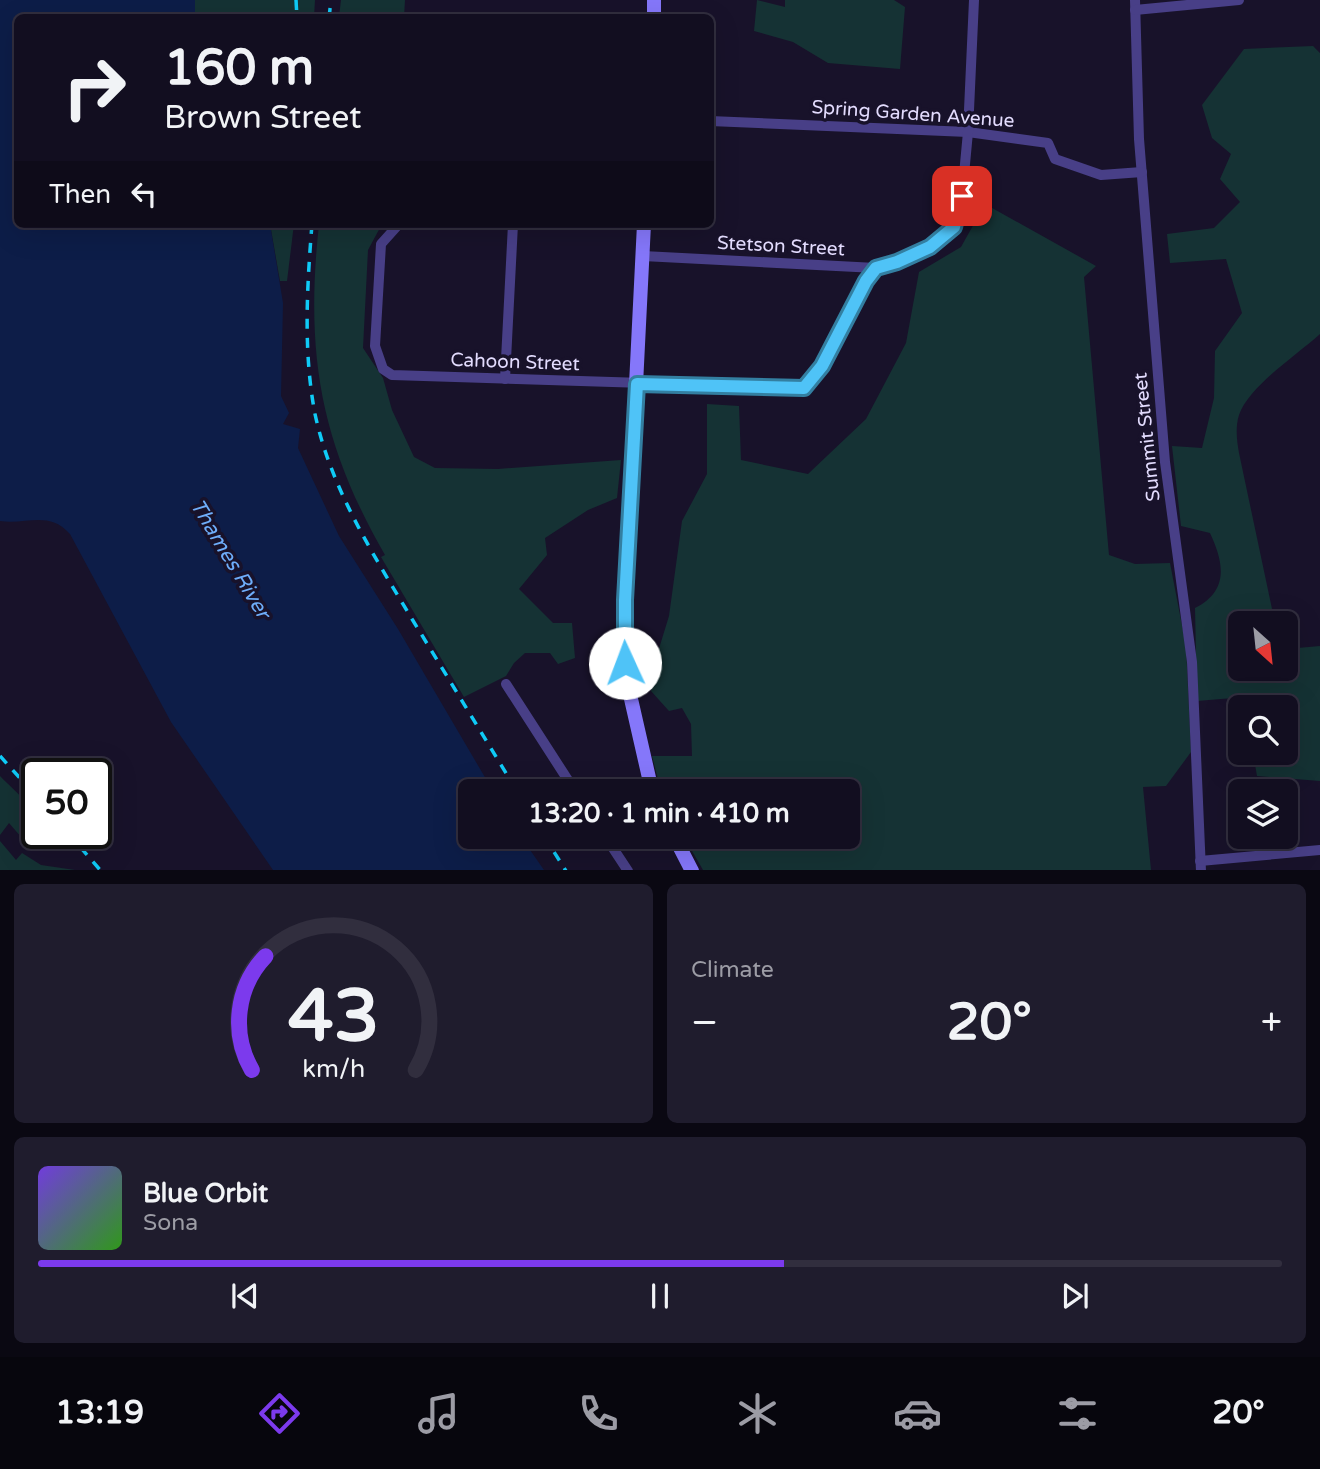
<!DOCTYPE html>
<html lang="en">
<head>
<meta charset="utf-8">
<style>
  :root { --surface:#120e20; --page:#1f1c2d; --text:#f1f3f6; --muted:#9c9ca5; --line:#312e3e; --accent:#7c3aed }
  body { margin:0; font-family:"Varela Round",sans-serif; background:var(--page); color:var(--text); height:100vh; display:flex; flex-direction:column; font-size:26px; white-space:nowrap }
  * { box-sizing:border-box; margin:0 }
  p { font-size:23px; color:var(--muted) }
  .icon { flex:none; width:38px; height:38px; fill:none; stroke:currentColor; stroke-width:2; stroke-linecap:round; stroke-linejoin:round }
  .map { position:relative; height:870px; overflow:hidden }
  .drawer { display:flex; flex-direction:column; gap:14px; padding:14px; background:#0a0812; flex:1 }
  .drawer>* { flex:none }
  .guide { position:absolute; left:14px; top:14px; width:700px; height:214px; border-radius:10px; box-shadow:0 7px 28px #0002,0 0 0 2px var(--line); background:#120e20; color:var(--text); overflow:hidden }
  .needle { width:46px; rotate:153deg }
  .buttons { position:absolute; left:1228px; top:611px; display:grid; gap:14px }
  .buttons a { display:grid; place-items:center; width:70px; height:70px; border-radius:10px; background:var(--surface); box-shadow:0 7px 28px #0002,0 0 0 2px var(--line); font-size:35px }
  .speed { position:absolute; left:21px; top:758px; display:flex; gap:14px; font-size:35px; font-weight:700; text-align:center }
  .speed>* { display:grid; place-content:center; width:91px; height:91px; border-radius:50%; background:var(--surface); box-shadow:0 7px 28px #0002,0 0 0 2px var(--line); line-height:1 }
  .speed .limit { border:4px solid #111; border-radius:10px; background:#fff; color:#111 }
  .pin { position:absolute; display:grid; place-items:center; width:60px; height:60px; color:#fff; margin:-30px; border-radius:14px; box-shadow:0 4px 10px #0006 }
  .me { position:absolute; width:77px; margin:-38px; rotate:358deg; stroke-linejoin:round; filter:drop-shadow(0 0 5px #0008) }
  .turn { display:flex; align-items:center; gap:24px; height:147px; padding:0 35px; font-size:32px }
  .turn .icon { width:91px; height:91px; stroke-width:2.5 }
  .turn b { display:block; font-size:49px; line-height:60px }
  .then { display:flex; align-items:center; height:66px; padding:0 35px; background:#0003; gap:14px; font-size:26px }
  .big { font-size:52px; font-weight:700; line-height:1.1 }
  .drawer .tile { flex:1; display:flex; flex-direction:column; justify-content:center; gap:10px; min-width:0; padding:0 24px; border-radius:10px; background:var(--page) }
  .drawer .dial { align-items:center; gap:0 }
  .dial svg { height:182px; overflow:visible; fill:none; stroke:var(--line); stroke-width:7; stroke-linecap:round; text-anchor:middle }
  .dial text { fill:var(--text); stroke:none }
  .song { display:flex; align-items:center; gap:21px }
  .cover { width:84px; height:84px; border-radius:10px; background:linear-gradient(135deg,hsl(260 70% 55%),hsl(110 70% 35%)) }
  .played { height:7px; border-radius:4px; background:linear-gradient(90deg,var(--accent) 60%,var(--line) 60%) }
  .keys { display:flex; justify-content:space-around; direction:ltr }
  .heat { display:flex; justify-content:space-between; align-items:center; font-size:38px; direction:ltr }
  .drawer .tiles { flex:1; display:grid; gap:14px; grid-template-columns:1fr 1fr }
  .tile:last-child { grid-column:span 2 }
  .trip { position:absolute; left:458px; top:779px; width:402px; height:70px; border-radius:10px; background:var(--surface); box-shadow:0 7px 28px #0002,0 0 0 2px var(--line); font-weight:700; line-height:70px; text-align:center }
  .tabs { display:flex; height:112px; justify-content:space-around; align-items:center; background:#07060d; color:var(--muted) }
  .tabs .icon { width:49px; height:49px }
  .tabs .selected { color:var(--accent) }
  .tabs b { font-size:32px; color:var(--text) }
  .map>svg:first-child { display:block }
</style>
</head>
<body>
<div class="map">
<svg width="1320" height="871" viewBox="0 0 1320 871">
  <rect width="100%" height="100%" fill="#18122a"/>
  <!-- green -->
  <g fill="#153234">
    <path d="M195,0h120l-1,17 -119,1z"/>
    <path d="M341,0h64l-1,17h-65z"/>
    <path d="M757,0l28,7v-7h109l11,7 -5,62 -72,-6 -35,-21 -39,-11z"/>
    <path d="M1313,46l7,7v281c-23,21 -71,52 -81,81 -4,13 -2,26 0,38l36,170h-34v45h45v-19l34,-3v135l-63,-5 -4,-23 33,-1v-45h-39l-2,-10 -48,4 -2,-93c33,-17 30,-43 15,-75l-29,-7 -9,-80 30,2 12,-50 1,-47 27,-38 -16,-54 -56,4 -3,-29 47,-6 26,-26 -20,-23 11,-25 -19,-16 -10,-33 42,-56z"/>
    <path d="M985,204l111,62 -12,11 25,278 26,9 35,-1 16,83 5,106 -25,34 -23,1 8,83h-448l-19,-33 165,-1v-45h-188l-9,-35h40l-1,-32 -9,-16 -13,3 -18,-20 2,-23 16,-52 13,-95 25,-47v-70l32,2 2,54 67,14 58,-55 40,-76 13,-71 42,-25z"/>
    <path d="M270,224h24l-7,57h-7z"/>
    <path d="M319,224h63l-14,26 -5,98 20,30 9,32 22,47 21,11 63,1 123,-9 -4,38 -29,12 -43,28 2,17 -28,34 34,34h19l3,35 -17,6 -8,-11h-25l-11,10 -8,13 -42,21 -83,-140 4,-2c-65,-113 -80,-202 -66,-331z"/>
    <path d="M0,776c19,20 44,34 22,62l-13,-15 -9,12z"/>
    <path d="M0,841l16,19 6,-7 19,12 34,5h-75z"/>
  </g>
  <!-- water -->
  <path fill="#0d1d48" d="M0,0h195v17l-177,1v206h252l13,79 -2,93 8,17 -6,11 17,5 -2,19 41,88 59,93 95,162h-22v45l50,1 23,33h-271l-102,-148 -101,-188c-21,-24 -43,-9 -70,-13z"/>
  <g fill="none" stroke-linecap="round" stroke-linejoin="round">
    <!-- street -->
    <g stroke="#483f87" stroke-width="10">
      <path d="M1135,0l4,139 26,323 27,200 9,209"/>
      <path d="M1135,10l104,-10"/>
      <path d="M710,121l258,11 80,11 7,16 46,16 41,-3"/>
      <path d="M399,224l-18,20 -6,102 8,23 9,6 412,13 18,-22 44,-85 10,-13 21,-6 33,-15 24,-20 8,-31 6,-64 6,-132"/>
      <path d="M643,256l233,12"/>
      <path d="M505,379l8,-155"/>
      <path d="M506,684l69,107"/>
      <path d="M605,836l23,35"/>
      <path d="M1200,861l120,-11"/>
    </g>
    <!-- secondary -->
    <g stroke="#8577fa" stroke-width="14">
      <path d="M654,18v-18"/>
      <path d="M644,224l-20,402 2,51 26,114"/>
      <path d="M674,836l18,35"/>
    </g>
    <!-- rail -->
    <g stroke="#0fcbf7" stroke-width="3.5" stroke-dasharray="10 9" stroke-linecap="butt">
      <path d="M296,0l1,18"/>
      <path d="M329,18l2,-18"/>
      <path d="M312,224c-5,63 -9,127 3,190 16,75 58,140 97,205 35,57 70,115 105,172"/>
      <path d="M0,756l37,41"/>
      <path d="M68,833l33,38"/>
      <path d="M544,836l22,35"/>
    </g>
  </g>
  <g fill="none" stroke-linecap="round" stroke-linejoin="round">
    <defs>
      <path id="route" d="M625,663v-63l12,-216 167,4 18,-22 44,-85 10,-13 21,-6 33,-15 24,-20 8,-31"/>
    </defs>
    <!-- route casing -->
    <use href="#route" stroke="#337fa1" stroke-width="18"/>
    <!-- route -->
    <use href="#route" stroke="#4fc3f7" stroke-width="12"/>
  </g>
  <g text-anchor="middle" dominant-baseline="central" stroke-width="7" stroke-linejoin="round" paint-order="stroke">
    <!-- street labels -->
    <g font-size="19" fill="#e3dcfe" stroke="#18122a">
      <text transform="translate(913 114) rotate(4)">Spring Garden Avenue</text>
      <text transform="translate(781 246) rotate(3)">Stetson Street</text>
      <text transform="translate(515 362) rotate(2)">Cahoon Street</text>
      <text transform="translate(1147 437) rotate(-96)">Summit Street</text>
    </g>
    <!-- water labels -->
    <g font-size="21" font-style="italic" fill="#6eadfa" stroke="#18122a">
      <text transform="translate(230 559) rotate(59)">Thames River</text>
    </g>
  </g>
</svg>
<div class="buttons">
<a><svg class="needle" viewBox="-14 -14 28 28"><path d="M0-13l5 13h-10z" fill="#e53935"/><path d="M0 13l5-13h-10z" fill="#9c9ca5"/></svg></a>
<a><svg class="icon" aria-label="search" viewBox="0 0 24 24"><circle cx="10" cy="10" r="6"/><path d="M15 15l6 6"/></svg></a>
<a><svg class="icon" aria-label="layers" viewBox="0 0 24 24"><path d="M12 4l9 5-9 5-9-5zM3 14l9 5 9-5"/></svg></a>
</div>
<div class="speed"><div class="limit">50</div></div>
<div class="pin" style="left:962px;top:196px;background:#d93025"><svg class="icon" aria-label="arrive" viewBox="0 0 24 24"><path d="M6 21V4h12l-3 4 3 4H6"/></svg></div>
<svg class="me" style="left:625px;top:663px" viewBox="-20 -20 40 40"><circle r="19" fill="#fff"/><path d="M0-13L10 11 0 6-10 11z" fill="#4fc3f7"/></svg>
<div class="trip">13:20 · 1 min · 410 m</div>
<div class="guide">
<div class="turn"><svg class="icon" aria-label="right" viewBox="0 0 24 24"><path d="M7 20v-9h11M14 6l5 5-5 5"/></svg><div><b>160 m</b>Brown Street</div></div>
<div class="then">Then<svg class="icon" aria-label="left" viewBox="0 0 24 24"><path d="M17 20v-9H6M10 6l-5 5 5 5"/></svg></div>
</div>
</div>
<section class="drawer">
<div class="tiles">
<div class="tile dial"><svg viewBox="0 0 100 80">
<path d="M14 69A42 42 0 1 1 86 69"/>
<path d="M14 69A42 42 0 0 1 20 19" stroke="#7c3aed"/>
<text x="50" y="56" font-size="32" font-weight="700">43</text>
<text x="50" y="72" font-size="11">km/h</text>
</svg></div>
<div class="tile"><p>Climate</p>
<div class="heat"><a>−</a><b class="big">20°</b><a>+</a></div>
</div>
<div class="tile">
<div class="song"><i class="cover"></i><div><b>Blue Orbit</b><p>Sona</p></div></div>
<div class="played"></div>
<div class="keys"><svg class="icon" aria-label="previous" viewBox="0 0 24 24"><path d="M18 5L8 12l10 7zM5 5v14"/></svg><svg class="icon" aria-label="pause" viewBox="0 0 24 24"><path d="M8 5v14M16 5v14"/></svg><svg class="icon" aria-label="next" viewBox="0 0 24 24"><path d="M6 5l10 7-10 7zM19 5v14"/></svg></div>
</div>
</div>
</section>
<nav class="tabs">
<b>13:19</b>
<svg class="icon selected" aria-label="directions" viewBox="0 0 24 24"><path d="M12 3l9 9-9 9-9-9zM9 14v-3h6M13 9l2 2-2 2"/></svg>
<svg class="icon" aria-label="music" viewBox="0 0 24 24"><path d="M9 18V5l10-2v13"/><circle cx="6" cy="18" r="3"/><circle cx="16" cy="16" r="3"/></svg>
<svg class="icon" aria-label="phone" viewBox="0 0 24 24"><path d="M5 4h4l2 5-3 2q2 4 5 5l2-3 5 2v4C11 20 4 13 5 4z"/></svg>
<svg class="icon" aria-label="climate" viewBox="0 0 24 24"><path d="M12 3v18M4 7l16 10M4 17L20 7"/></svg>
<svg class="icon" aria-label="car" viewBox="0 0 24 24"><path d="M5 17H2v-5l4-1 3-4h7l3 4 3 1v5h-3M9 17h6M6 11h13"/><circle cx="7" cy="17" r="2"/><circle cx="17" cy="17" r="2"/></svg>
<svg class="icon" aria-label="filters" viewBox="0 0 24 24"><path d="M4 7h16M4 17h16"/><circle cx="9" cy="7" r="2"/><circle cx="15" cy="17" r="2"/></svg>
<b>20°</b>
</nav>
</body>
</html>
